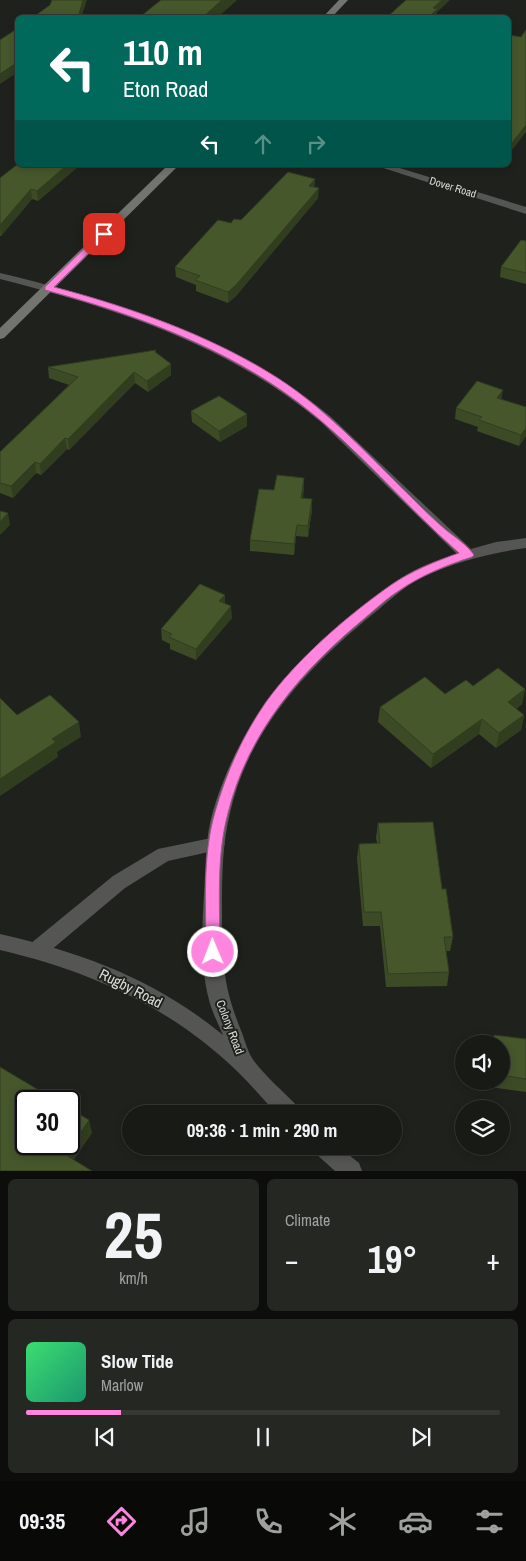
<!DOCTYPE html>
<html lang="en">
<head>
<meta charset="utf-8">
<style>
  :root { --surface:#171a15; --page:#242722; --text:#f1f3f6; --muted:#9ea1a0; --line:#363834; --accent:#ff85df }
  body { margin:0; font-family:"Archivo Narrow",sans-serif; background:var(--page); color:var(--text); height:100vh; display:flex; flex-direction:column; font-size:19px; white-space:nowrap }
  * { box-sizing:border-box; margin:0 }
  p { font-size:16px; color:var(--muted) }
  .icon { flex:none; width:28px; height:28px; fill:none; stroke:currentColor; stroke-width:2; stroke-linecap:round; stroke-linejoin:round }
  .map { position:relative; height:1171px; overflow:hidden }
  .side { display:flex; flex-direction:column; gap:8px; padding:8px; background:#0d0e0c; flex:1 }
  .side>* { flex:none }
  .top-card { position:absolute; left:15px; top:15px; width:496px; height:152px; border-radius:8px; box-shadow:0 2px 8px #0003,0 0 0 1px var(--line); background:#00695c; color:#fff; overflow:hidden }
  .fabs { position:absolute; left:455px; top:1035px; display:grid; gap:10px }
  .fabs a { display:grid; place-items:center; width:55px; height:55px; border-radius:50%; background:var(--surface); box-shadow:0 2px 8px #0003,0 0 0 1px var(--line); font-size:25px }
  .speed { position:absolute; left:15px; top:1090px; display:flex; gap:10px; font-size:25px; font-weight:700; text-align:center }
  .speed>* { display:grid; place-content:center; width:65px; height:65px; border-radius:50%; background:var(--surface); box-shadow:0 2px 8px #0003,0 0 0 1px var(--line); line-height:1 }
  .speed .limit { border:2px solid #111; border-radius:8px; background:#fff; color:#111 }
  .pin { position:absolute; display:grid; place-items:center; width:42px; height:42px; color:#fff; margin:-21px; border-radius:10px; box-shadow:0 2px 8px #0006 }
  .me { position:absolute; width:55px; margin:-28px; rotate:359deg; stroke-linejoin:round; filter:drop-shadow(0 0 4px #0008) }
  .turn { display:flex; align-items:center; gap:18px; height:105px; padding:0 25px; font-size:22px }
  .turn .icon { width:65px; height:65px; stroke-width:2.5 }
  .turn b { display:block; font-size:35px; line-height:42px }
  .lanes { display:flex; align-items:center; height:48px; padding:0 25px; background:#0003; justify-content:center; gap:25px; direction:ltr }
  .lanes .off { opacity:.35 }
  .big { font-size:38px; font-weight:700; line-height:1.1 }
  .side .tile { flex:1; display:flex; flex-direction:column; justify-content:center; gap:8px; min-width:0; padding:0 18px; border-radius:8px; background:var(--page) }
  .side .dial { align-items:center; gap:0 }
  .dial b { font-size:65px; line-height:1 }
  .song { display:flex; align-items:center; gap:15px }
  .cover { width:60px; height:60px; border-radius:8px; background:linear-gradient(135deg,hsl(140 70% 55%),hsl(160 70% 35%)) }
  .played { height:5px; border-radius:2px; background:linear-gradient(90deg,var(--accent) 20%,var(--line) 20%) }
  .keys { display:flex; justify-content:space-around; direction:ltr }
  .heat { display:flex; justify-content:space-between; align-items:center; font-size:28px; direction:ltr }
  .side .tiles { flex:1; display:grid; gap:8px; grid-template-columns:1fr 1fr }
  .tile:last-child { grid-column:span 2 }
  .trip { position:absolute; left:122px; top:1105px; width:280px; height:50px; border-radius:25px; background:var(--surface); box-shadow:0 2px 8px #0003,0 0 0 1px var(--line); font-weight:700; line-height:50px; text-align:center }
  .tab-bar { display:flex; height:80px; justify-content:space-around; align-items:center; background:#090a08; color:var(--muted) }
  .tab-bar .icon { width:35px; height:35px }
  .tab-bar .on { color:var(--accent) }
  .tab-bar b { font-size:22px; color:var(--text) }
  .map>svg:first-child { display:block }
</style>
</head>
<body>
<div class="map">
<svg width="526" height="1171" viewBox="0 0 526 1171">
  <rect width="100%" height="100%" fill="#1f221c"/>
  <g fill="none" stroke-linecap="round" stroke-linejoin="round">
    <!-- lane -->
    <path fill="#555653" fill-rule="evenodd" d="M216,837l6,2 3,5 -3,5 -54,12 -43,27 -81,68 -7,2 -7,-2 -2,-6 2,-6 83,-68 45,-27z"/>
    <!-- street -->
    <g fill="#555653" fill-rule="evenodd">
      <path d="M374,165h16l136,42v7z"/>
      <path d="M0,273c119,29 236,64 331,144l140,132 25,-7 30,-4v10c-36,5 -72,14 -105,30 -18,9 -33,24 -48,36 -64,52 -125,116 -143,199 -9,36 -8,76 -8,113 1,45 3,65 20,107 3,8 6,20 12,28 12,16 30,31 44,46l3,7h-24c-13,-14 -26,-29 -39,-42 -67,-65 -148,-101 -238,-122v-16c84,19 156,46 223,101 -5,-12 -11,-23 -14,-35 -9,-34 -7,-72 -5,-106 2,-27 1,-57 9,-83 24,-81 72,-143 137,-195 39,-31 59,-48 107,-62l-135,-131c-92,-78 -207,-115 -322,-144z"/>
      <path d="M312,1146h26l21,17 3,8h-27l-20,-18z"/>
    </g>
    <!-- secondary -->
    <g fill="#72756f" fill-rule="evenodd">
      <path d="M339,0h9l-17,18h-9z"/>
      <path d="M168,165h11l-175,173 -4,1v-11z"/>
    </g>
  </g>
  <!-- wall -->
  <g fill="#3c4b26">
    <path d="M80,165l-42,36 -6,-2 -31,37h-1v-58z"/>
    <path d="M315,179l-1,8 4,11 -82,98 -8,7 -32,-12v-6l-20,-8 -1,-10 56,-44 10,-3z"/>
    <path d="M526,241v43l-26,-7 1,-10z"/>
    <path d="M157,353l14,11v11l-23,17 -13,-9 -66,67 -2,-1 -26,26 -5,-2 -23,25 -13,-5v-41l69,-67 -20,-7 -1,-11z"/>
    <path d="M501,399l25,8v29l-7,10 -42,-15 1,-4 -23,-8 1,-11z"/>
    <path d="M191,411l56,3v12l-27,16 -28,-20z"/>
    <path d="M304,478l-1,20 9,12 -4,27 -12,-1 -2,19 -44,-4v-11l24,-50z"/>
    <path d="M225,604l7,14 -36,42 -26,-11v-5l-8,-4 -1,-11z"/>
    <path d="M473,686l52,3 -3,15 -6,5 8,6 -3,15 -25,18 -17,-14 -48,34 -53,-46 2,-15 65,-13z"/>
    <path d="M378,823l64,66 11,48 -3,14h-4l3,21 -2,14 -61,1 -6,-61h-17l-6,-68 2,-14 18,-1 -1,-5z"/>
    <path d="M494,1035l32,4v53l-37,-5 1,-6h11v-37h-9z"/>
  </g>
  <!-- shaded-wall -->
  <g fill="#313d1f">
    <path d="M83,0h4l-6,18h-3z"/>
    <path d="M222,0h15l-20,18h-15z"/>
    <path d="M442,0h8l-13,12 -1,6h-8l5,-10z"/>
    <path d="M18,62v10l-18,12v-10z"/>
    <path d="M526,125v7l-17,22v-7z"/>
    <path d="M67,165h13l-42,36 -1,-10z"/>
    <path d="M315,179l-1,10 -5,-3z"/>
    <path d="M319,188l-1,10 -82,98 -8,7v-11z"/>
    <path d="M31,189l1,10 -31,37 -1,-11z"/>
    <path d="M171,364v11l-23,17 -1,-11z"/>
    <path d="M134,372l1,11 -66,67 -1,-11z"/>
    <path d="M503,390l-2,11 -4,-3z"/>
    <path d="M247,414v12l-27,16 -1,-11z"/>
    <path d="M526,428v8l-7,10 2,-11z"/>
    <path d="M65,438l2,11 -26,26 -1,-11z"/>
    <path d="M35,462l1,11 -23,25 -2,-12z"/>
    <path d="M304,478v11l-3,20v-11z"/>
    <path d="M312,499v11l-4,27v-11z"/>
    <path d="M8,513l2,12 -10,10v-13z"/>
    <path d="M297,525l-1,11 -2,19v-11z"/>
    <path d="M225,595v11l-6,-5z"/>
    <path d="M231,606l1,12 -36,42v-11z"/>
    <path d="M525,689l-3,15 -17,13 3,-15z"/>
    <path d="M524,715l-3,15 -25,18 3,-15z"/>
    <path d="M482,719l-3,15 -48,34 2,-14z"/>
    <path d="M79,722l2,15 -24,15 1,5 -58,39v-17l52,-40z"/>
    <path d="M89,1120l3,13 -23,34 -3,-12z"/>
  </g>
  <!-- building -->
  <g fill="#46572c" stroke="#313d1f">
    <path d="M52,0h31l-5,18h-46l18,-13z"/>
    <path d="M161,0h61l-20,18h-53l-8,-2z"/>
    <path d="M406,0h36l-9,8 4,1 -9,9h-42z"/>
    <path d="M18,28v34l-18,12v-34z"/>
    <path d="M526,30v95l-17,22v-112l12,2z"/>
    <path d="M18,164v1h49l-30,26 -6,-2 -31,36v-47z"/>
    <path d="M288,172l27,7 -6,7 10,2 -83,97 -8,7 -33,-12 5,-4 -25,-9 43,-47 13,3 3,-4 7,1z"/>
    <path d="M521,240l5,1v32l-25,-6z"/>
    <path d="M156,350l-1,2 16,12 -24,17 -13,-9 -66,67 -3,-1 -25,26 -5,-2 -24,24 -11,-3v-31l78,-75 -30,-10z"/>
    <path d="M477,381l26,9 -6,8 29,9v21l-5,7 -42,-15 3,-3 -26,-9z"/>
    <path d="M219,396l28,18 -28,17 -28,-20z"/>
    <path d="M277,475l27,3 -3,20 11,1 -4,27 -11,-1 -3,19 -44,-4 9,-51 15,1z"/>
    <path d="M0,511l8,2 -8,9z"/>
    <path d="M200,584l25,11 -6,6 12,5 -35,43 -27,-12 3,-3 -11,-5z"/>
    <path d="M498,668l27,21 -17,13 16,13 -25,18 -17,-14 -49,35 -53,-47 45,-30 20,17 21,-14 7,6z"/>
    <path d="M50,695l29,27 -27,17 4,3 -56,37v-81l17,17z"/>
    <path d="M433,822l9,67h4l7,48h-9l5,35 -61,2 -7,-62h-17l-5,-68 21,-1 -2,-20z"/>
    <path d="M494,1035l32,4v40l-25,-4v-31h-7z"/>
    <path d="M0,1067l57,34h-31v43h43v-36l20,12 -23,35 26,16h-92z"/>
  </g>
  <!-- route -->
  <path fill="#ff85df" stroke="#a65691" d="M101,232l7,2 -54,53c72,19 150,46 214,85 54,32 97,80 142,124 11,11 23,23 36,34 9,7 21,15 28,25l-2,2c-25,8 -50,18 -72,33 -13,8 -24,19 -35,28 -63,52 -117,114 -137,195 -12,44 -8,94 -8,139l-2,4 -5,2 -5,-2 -2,-4c0,-45 -4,-96 9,-140 11,-39 28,-77 51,-110 31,-43 82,-87 125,-117 20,-14 45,-24 68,-32 -54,-47 -102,-106 -160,-150 -74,-56 -165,-89 -254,-113v-3z"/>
  <g text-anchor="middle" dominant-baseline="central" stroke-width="4" stroke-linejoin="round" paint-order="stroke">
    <!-- far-street labels -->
    <g font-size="11" fill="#dcded9" stroke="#1f221c">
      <text transform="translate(453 187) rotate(17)">Dover Road</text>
    </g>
    <!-- street labels -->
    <g font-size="12" fill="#dcded9" stroke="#1f221c">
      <text transform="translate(230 1027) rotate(69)">Colony Road</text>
    </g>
    <!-- near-street labels -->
    <g font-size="15" fill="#dcded9" stroke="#1f221c">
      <text transform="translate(131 988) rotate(27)">Rugby Road</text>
    </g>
  </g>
</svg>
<div class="fabs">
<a><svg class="icon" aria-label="sound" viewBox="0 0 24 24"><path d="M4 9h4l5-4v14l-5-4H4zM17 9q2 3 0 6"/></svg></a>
<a><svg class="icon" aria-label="layers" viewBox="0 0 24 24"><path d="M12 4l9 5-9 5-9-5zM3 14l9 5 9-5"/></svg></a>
</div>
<div class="speed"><div class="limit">30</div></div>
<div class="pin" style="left:104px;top:234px;background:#d93025"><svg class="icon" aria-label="arrive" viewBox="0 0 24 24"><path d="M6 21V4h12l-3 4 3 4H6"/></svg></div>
<svg class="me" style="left:213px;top:952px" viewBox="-20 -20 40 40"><circle r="17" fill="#ff85df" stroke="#fff" stroke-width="3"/><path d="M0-11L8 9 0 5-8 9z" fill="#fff"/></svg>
<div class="trip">09:36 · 1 min · 290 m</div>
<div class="top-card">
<div class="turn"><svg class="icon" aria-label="left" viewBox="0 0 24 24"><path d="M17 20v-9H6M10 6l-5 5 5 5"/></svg><div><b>110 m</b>Eton Road</div></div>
<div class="lanes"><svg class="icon" aria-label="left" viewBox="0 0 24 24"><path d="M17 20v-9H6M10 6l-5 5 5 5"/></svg><svg class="icon off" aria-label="ahead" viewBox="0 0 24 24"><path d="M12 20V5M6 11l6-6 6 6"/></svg><svg class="icon off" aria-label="right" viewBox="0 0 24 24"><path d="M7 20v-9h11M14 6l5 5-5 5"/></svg></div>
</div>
</div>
<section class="side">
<div class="tiles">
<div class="tile dial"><b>25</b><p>km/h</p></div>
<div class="tile"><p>Climate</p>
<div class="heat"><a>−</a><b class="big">19°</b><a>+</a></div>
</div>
<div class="tile">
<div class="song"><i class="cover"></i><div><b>Slow Tide</b><p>Marlow</p></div></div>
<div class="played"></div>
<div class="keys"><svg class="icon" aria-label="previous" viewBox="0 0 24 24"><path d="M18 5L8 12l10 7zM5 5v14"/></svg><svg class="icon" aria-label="pause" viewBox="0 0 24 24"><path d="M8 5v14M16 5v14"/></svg><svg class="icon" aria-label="next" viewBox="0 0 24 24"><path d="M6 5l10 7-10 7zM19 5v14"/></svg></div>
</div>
</div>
</section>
<nav class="tab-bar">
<b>09:35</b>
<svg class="icon on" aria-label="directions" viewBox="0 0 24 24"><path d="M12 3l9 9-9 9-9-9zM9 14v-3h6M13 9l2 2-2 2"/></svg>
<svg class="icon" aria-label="music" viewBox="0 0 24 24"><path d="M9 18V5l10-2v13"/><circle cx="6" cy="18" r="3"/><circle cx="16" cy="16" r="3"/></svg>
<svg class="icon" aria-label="phone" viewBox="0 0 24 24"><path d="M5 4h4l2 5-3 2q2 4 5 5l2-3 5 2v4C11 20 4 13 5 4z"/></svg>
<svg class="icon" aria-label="climate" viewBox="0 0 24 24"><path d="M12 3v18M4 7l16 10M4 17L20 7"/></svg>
<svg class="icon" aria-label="car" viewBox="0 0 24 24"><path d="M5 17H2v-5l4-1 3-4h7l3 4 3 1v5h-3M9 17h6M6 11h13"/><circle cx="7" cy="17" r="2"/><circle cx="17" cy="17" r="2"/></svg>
<svg class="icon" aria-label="filters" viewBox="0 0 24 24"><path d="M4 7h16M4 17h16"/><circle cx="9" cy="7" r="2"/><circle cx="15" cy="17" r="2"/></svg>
</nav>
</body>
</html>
